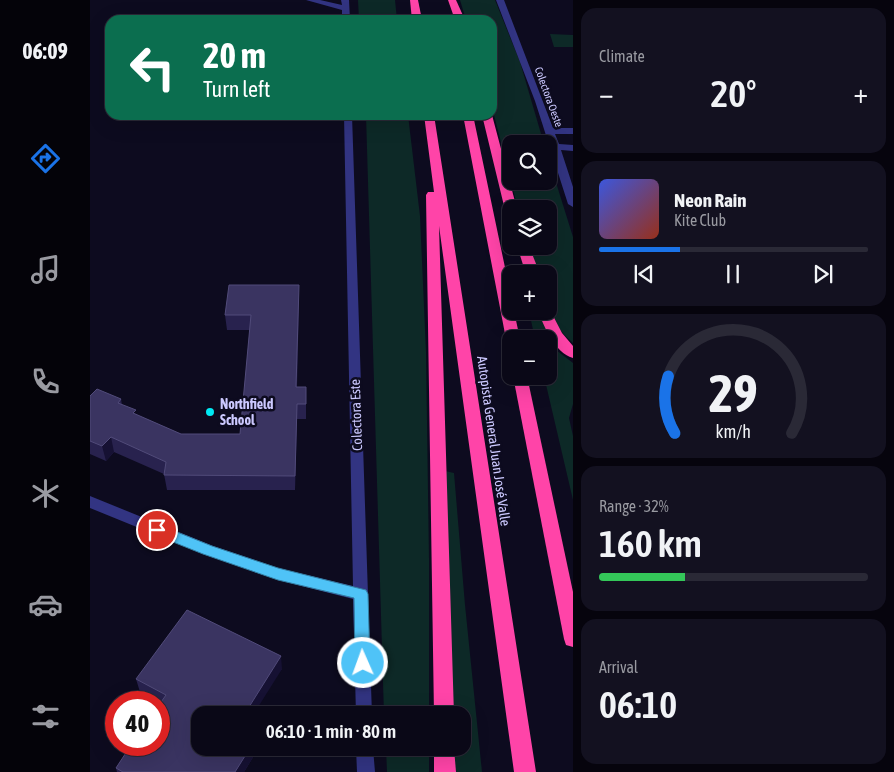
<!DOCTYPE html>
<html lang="en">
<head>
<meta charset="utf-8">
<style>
  :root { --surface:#0a0817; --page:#131120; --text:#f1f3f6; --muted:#999aa1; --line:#2a2936; --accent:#1a73e8 }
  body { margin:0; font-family:"Asap Condensed",sans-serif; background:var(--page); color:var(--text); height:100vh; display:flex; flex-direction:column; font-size:19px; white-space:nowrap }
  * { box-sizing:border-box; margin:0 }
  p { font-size:16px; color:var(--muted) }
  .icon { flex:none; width:28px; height:28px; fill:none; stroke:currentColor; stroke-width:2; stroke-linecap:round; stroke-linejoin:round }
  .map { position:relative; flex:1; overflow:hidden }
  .sheet { display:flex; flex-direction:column; gap:8px; padding:8px; background:#06040d; width:321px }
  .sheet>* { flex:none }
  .banner { position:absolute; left:15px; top:15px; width:392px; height:105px; border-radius:15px; box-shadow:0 5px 20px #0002,0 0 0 1px var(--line); background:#0b6e4f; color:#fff; overflow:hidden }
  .controls { position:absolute; left:412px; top:135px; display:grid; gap:10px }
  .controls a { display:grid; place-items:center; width:55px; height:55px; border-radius:10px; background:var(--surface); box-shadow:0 5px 20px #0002,0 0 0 1px var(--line); font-size:25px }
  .speed { position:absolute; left:15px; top:691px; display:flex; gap:10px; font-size:25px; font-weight:700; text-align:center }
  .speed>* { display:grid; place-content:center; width:65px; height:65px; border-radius:50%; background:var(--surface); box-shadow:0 5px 20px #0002,0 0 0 1px var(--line); line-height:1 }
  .speed .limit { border:8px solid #d22; background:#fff; color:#111 }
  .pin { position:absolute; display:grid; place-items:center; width:42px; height:42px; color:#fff; margin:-21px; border:2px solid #fff; border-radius:50%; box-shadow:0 1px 5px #0007 }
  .me { position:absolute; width:55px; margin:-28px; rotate:358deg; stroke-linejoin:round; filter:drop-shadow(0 0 4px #0008) }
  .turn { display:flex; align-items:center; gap:18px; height:105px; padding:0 15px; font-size:22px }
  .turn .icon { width:65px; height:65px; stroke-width:2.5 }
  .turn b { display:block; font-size:35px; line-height:42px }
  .big { font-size:38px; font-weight:600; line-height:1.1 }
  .sheet .widget { flex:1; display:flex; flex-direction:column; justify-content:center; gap:8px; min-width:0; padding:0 18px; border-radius:15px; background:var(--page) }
  .sheet .dial { align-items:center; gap:0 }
  .dial svg { height:130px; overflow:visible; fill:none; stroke:var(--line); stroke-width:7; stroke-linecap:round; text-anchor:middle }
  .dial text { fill:var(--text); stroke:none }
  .song { display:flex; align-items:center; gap:15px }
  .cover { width:60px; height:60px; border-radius:8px; background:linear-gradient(135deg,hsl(230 70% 55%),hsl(10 70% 35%)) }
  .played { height:5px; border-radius:2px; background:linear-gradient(90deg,var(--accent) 30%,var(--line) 30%) }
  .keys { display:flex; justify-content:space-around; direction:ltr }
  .heat { display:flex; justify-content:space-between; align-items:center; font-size:28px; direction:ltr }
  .charge { height:8px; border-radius:4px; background:linear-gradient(90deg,#34c759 32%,var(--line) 0) }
  .trip { position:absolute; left:101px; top:706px; width:280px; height:50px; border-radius:15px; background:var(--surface); box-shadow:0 5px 20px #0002,0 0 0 1px var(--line); font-weight:600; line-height:50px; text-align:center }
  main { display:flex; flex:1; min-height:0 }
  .menu { display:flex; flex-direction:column; width:90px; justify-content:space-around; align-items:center; background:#040309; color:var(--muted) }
  .menu .icon { width:35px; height:35px }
  .menu .selected { color:var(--accent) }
  .menu b { font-size:22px; color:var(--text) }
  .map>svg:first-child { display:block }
</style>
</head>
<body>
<main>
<nav class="menu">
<b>06:09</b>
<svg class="icon selected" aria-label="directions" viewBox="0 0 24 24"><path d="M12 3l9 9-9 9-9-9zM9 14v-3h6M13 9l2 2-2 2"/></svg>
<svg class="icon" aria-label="music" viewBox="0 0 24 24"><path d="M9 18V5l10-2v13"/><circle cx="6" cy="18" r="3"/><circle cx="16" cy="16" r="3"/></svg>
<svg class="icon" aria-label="phone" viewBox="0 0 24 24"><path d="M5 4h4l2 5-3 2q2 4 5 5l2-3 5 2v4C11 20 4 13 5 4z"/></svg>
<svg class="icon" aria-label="climate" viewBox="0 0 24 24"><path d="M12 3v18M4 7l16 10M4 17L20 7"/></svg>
<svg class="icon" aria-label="car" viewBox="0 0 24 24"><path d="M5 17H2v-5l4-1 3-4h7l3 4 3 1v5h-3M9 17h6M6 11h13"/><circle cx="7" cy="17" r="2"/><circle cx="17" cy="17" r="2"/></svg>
<svg class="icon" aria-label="filters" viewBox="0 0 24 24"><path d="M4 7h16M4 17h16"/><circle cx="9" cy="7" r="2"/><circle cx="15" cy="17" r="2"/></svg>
</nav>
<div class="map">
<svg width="483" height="772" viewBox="0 0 483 772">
  <rect width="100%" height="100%" fill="#0d0b1f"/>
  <!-- green -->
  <g fill="#0d2927">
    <path d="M268,0h37l2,20h-38z"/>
    <path d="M370,0h35l25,62 24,82h-33v37h38v-21l24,77v106c-26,-22 -24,-39 -24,-69h-11l-10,-28h21v-37h-31l-25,-98 -1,-91h-26z"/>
    <path d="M460,34l23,1v12h-19z"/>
    <path d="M276,115h42l12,101 6,136 3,208v155h-45z"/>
    <path d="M439,311h11l16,39 17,13v41l-4,14 4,18v64l-29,-124h5v-37h-14z"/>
    <path d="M355,471l9,2 11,132 17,167h-28l-1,-24h9v-33h-10z"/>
    <path d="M296,748h43v24h-42z"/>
  </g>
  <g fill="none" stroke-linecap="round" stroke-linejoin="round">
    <!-- minor -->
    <g fill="#323482" fill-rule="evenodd">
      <path d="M216,0h14l22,5 -1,-5h8l1,20h-8v-10z"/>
      <path d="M406,0h8l49,128h20v6h-18l4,10 14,1v6l-12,-1 12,37v20l-5,-3 -33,-103z"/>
      <path d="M254,115h8l20,600h-16l-3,-116 -75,-19 -75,-26 -113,-46v-12l123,50 65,22 75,18z"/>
      <path d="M266,748h17l2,24h-18z"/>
    </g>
    <!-- highway -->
    <g fill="#ff44a8" fill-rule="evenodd">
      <path d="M320,0h8l4,20h-10z"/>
      <path d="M358,0h8l9,20h-10z"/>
      <path d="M334,115h10l102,657h-22l-75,-546 15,489h-20l-8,-520 2,-3h6z"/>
      <path d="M373,115h10l38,181v15h3l6,28h-9v4l-5,-4z"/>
      <path d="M392,115h10l25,94h-6v5l-6,-4z"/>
      <path d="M427,246h12l11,28h-14z"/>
      <path d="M459,308l13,25 11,13v12c-19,-6 -28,-30 -35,-47h11z"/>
      <path d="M423,376h14l46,216v55l-7,-2 -2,-6z"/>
      <path d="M344,748h20l2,24h-22z"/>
    </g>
  </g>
  <!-- wall -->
  <g fill="#28224e">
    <path d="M209,300l-2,87h9v32h-9l-2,71h-128l-3,-16 -50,-22 -8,9 -16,-7v-58l31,3 1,6 15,10 44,19h59l10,-104h-23l-2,-15z"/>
    <path d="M192,669l-82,79h54l1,6 -11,18h-127l-1,-4 44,-65 -20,-11 -4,-13z"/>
  </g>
  <!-- shaded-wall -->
  <g fill="#161133">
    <path d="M209,285v15l-3,102v-15z"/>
    <path d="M207,404v15l-2,71v-14z"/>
    <path d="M21,437l3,15 -8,9 -4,-15z"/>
    <path d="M191,656l1,13 -29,46h-9z"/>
    <path d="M160,748h4l1,6 -11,18h-9z"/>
  </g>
  <!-- building -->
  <g fill="#3a3461" stroke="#514b7a">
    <path d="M139,285h70l-3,102h10v17h-9l-2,72 -131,-1 2,-13 -55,-25 -9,9 -12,-5v-45l7,-7 24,10 -3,4 18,7 -3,3 48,21h59l11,-119h-26z"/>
    <path d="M97,610l94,46 -37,59h-44v33h50l-15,24h-112l-7,-4 15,-23h28v-40l7,-10 -30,-16z"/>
  </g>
  <!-- route -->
  <path fill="#4fc3f7" stroke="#337fa1" d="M67,524l55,22 66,22 88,22 2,4 2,69 -2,5 -5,2 -5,-2 -3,-5 -1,-65 -76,-18 -75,-26 -50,-20 -2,-4 2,-4z"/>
  <!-- markers -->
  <circle fill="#00e9f4" stroke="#0d0b1f" stroke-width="2" cx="120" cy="412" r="5"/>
  <g text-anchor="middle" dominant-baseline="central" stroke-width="5" stroke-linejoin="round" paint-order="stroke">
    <!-- far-street labels -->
    <g font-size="11" fill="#ccc9ff" stroke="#0d0b1f">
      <text transform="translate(459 97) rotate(70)">Colectora Oeste</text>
    </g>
    <!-- poi labels -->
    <g font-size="14" font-weight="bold" fill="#ccc9ff" stroke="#0d0b1f" text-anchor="start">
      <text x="130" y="404">Northfield<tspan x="130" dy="16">School</tspan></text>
    </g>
    <!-- street labels -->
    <g font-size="14" fill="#ccc9ff" stroke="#0d0b1f">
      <text transform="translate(266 415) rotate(-92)">Colectora Este</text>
      <text transform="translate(404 441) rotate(82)">Autopista General Juan José Valle</text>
    </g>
  </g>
</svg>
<div class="controls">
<a><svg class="icon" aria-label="search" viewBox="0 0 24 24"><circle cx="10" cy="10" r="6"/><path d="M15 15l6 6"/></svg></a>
<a><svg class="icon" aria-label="layers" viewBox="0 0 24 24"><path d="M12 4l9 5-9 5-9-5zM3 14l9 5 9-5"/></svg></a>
<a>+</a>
<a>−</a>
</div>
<div class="speed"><div class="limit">40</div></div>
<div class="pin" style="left:67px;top:530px;background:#d93025"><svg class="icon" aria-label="arrive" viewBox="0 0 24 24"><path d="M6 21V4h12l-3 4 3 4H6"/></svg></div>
<svg class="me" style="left:273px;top:663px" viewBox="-20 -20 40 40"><circle r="17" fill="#4fc3f7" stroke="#fff" stroke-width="3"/><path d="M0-11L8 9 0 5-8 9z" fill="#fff"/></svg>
<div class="trip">06:10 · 1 min · 80 m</div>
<div class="banner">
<div class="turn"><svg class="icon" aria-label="left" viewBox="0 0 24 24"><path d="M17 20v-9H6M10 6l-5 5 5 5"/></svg><div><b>20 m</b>Turn left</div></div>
</div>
</div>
<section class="sheet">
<div class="widget"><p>Climate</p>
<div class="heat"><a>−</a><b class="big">20°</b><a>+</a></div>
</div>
<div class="widget">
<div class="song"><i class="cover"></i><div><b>Neon Rain</b><p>Kite Club</p></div></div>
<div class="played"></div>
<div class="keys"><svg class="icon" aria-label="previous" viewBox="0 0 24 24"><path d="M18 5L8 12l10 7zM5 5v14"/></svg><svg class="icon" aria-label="pause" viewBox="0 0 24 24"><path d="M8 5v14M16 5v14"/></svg><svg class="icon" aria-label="next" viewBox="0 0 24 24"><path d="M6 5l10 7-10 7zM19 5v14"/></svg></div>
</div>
<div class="widget dial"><svg viewBox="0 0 100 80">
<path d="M14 69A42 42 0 1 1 86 69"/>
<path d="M14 69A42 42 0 0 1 10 34" stroke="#1a73e8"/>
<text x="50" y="56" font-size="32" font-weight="700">29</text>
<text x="50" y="72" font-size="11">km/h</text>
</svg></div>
<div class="widget"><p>Range · 32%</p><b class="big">160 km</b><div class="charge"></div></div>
<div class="widget"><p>Arrival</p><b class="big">06:10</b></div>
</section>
</main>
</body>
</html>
